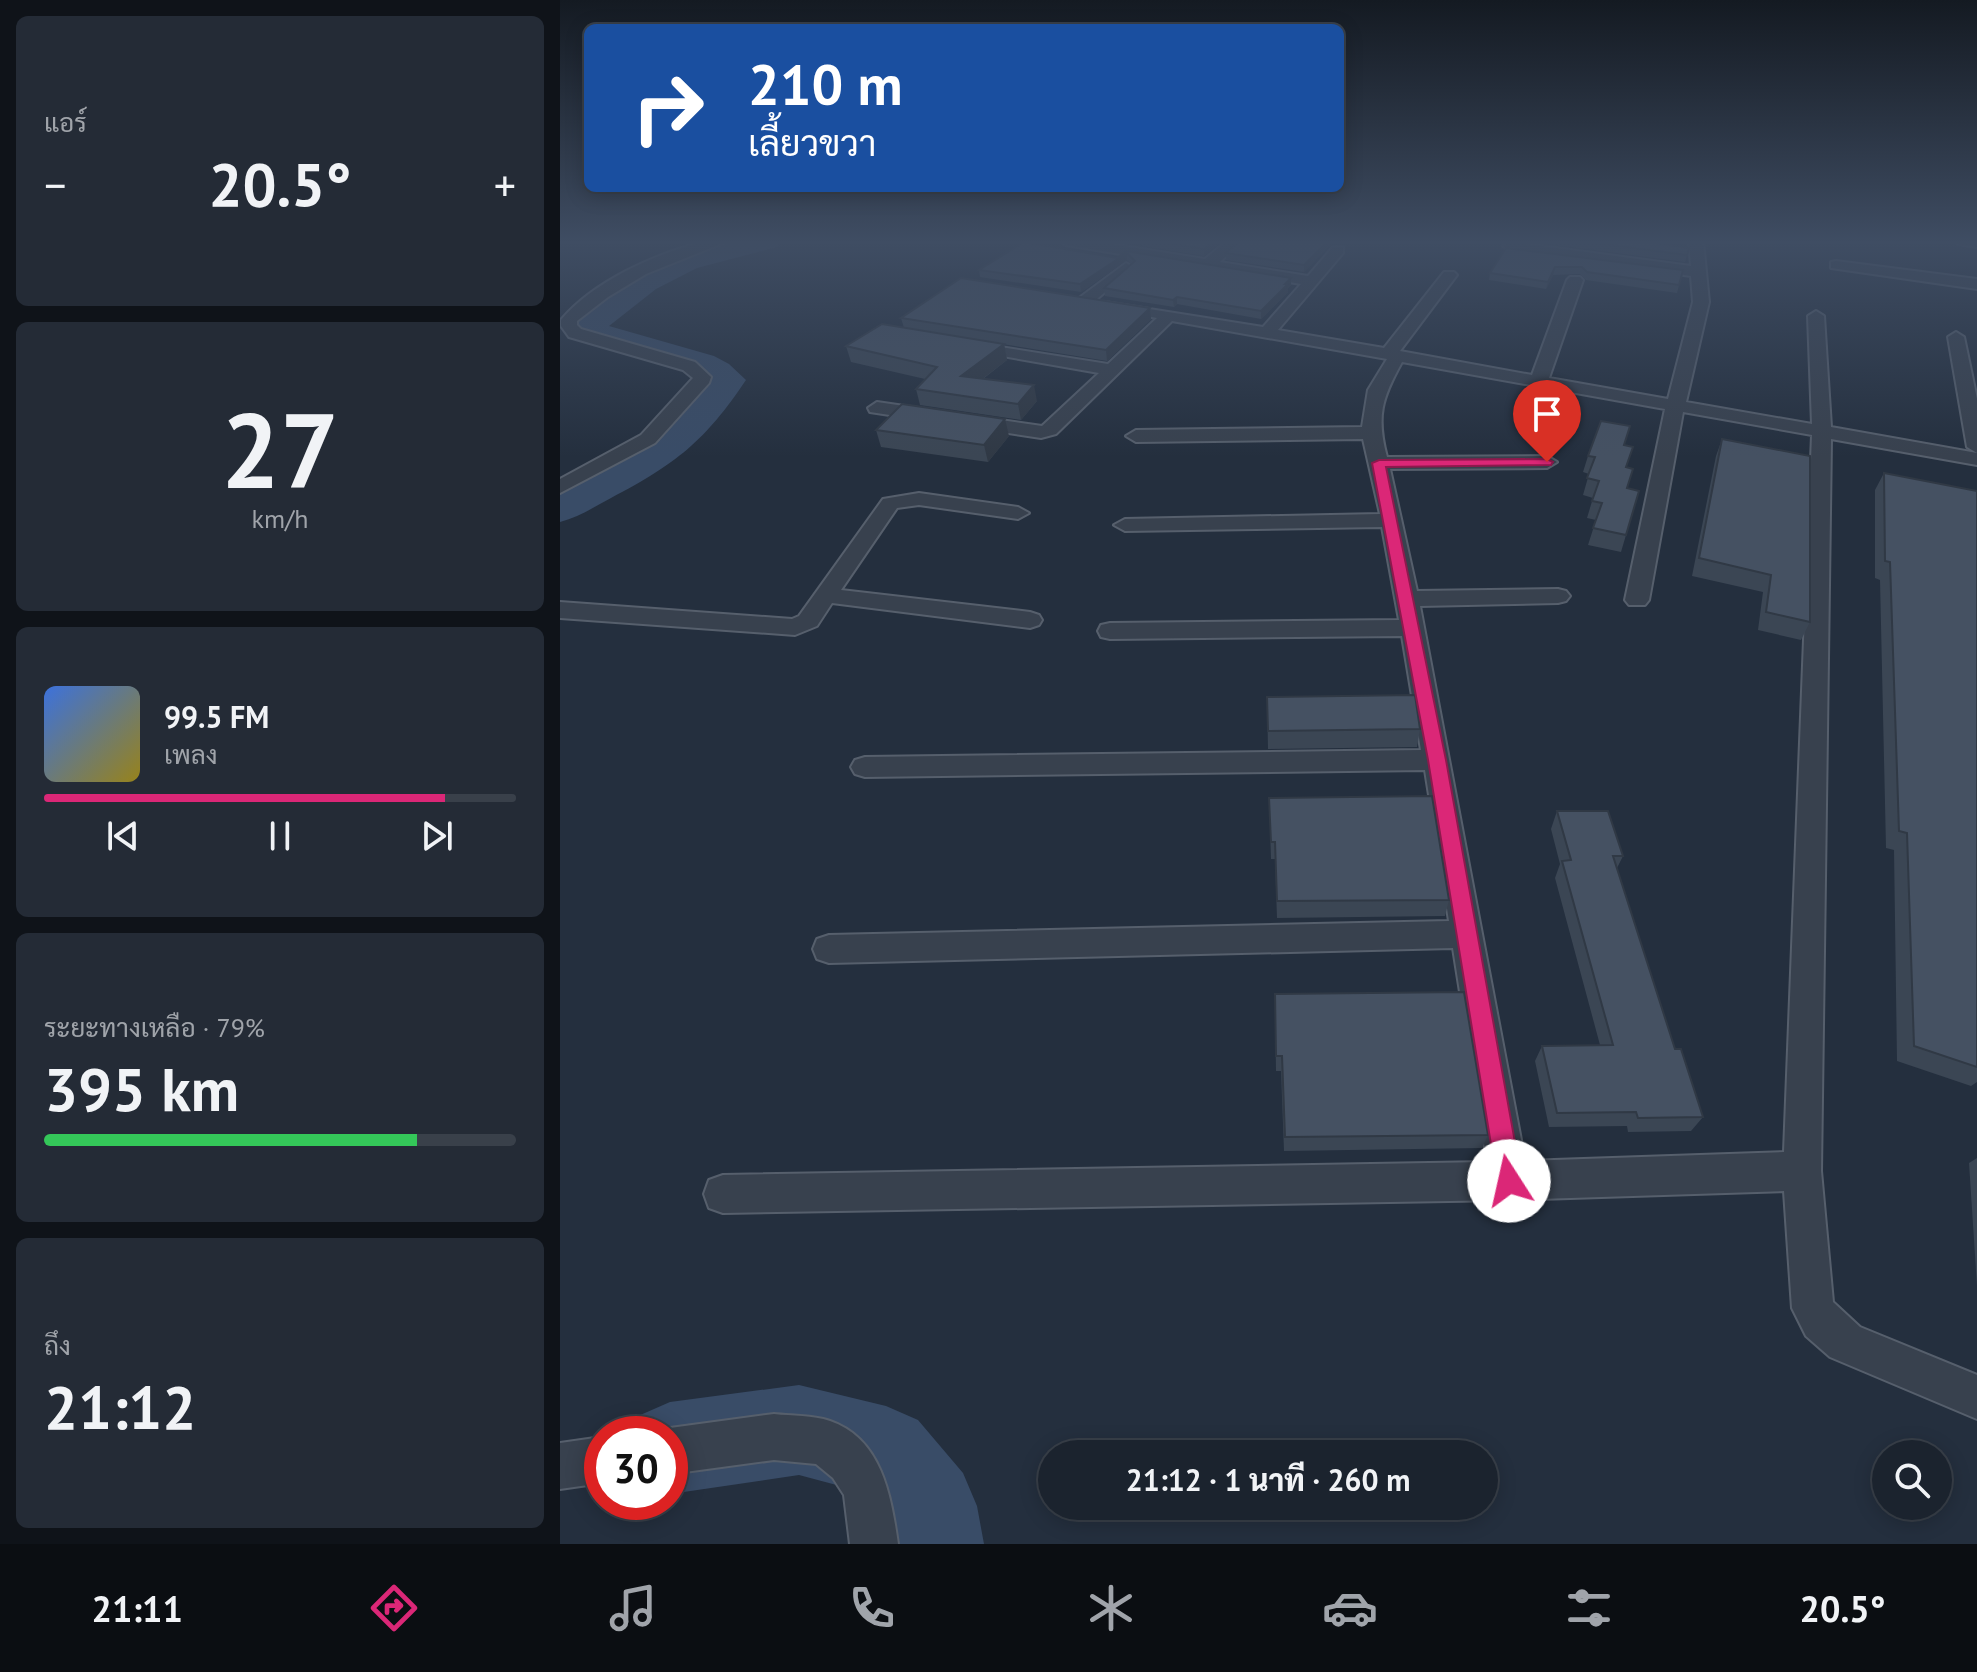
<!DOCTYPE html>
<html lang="th">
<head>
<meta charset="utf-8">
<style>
  :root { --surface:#1b232e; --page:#242b36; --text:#f1f3f6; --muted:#a0a4aa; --line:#39404a; --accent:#db2777 }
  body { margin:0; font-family:"PT Sans",Sarabun,sans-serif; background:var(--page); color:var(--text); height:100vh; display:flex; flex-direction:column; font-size:30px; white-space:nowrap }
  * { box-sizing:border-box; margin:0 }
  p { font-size:26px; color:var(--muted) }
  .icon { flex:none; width:44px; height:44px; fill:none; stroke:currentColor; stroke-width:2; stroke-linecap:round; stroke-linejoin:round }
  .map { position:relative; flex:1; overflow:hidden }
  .panel { display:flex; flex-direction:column; gap:16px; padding:16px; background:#0f1319; width:560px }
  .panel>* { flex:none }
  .banner { position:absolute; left:24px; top:24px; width:760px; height:168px; border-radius:12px; box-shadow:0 4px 20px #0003,0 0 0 2px var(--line); background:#1a4fa0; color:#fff; overflow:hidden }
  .controls { position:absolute; left:1312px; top:1440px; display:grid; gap:16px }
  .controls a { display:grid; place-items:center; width:80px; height:80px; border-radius:50%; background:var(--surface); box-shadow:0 4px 20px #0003,0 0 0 2px var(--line); font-size:40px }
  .speed { position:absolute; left:24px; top:1416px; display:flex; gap:16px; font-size:40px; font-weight:700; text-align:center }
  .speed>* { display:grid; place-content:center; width:104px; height:104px; border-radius:50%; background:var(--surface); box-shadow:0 4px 20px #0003,0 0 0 2px var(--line); line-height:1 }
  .speed .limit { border:12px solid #d22; background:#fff; color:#111 }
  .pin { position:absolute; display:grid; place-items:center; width:68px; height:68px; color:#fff; margin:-82px -34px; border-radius:50% 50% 50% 0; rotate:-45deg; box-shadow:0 0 8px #0007 }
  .pin .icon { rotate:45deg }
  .me { position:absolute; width:88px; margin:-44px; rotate:350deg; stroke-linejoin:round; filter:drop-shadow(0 0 6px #0008) }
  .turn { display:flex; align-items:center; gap:28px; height:168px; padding:0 32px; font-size:36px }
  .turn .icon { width:104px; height:104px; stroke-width:2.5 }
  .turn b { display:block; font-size:56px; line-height:68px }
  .big { font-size:60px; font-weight:800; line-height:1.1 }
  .panel .card { flex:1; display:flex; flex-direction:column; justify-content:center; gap:12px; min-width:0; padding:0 28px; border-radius:12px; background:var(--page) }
  .panel .dial { align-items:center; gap:0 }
  .dial b { font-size:104px; line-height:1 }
  .song { display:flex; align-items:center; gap:24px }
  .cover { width:96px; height:96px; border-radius:12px; background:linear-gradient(135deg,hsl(220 70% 55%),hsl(50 70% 35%)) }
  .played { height:8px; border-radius:4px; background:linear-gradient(90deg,var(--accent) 85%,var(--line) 85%) }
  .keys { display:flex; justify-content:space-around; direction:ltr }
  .heat { display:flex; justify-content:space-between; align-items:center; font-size:44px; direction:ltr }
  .charge { height:12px; border-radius:6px; background:linear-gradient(90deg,#34c759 79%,var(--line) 0) }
  .trip { position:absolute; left:478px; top:1440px; width:460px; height:80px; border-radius:40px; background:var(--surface); box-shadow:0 4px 20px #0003,0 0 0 2px var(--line); font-weight:800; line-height:80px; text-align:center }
  .dock { display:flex; height:128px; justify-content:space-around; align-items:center; background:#0b0e12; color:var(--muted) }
  .dock .icon { width:56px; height:56px }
  .dock .on { color:var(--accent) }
  .dock b { font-size:36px; color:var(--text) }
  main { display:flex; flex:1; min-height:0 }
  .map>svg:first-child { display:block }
</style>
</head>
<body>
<main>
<section class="panel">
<div class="card"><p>แอร์</p>
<div class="heat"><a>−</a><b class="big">20.5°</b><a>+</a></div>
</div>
<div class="card dial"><b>27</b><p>km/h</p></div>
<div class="card">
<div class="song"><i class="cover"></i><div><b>99.5 FM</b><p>เพลง</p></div></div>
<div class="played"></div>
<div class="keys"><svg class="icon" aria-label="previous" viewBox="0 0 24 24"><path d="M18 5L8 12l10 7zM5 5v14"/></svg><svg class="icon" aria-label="pause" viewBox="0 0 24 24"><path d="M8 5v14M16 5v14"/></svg><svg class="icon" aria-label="next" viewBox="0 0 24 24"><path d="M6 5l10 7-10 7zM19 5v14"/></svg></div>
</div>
<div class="card"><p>ระยะทางเหลือ · 79%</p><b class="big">395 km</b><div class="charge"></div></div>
<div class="card"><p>ถึง</p><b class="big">21:12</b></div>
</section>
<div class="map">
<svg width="1417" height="1544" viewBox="0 0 1417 1544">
  <rect width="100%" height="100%" fill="#242f3e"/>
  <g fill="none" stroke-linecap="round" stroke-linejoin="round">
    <!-- river -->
    <g fill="#394c67" fill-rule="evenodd">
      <path d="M174,241h47l-4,6 -80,21 -41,21 -47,37 105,30 15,8 17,16c-41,61 -70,84 -135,118 -17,9 -32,19 -51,24v-30c60,-32 107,-53 149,-110l-37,-18 -94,-26 -6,-12 4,-7 58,-42 43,-21z"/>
      <path d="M239,1385l87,21 32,14 45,53 14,33 7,38h-96l-3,-19 -26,-34 -60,-16 -129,19v-60h-40l8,-18 32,-14z"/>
    </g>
    <defs>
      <g id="minor">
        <path d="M145,241h23l-82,33 -38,23 -31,24v4l4,4 114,33 16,15 -2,6 -54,60 -95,50v-14l81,-44 52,-57 -10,-8 -114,-33 -8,-11v-6c34,-40 95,-66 144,-79z"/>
        <path d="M499,241h33l113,18 22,-18h15l-22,21 88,14 25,-29h10v6l-65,77 106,18 60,-76h10l3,3 -57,76 132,24 35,-95 3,-3h10l3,3 -34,98 119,21 25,-97 -2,-26 -181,-26 -7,-4 7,-4 181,24 -2,-25h14l6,61 -23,100 126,22 -4,-108 8,-5 8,5 7,111 146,26v12l-146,-26 -10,732 12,131 27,25 117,48v44l-147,-62 -24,-21 -14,-28 -8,-117 -275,9 -786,13 -14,-5 -5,-14 5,-14 14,-5 764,-13 -34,-214 -624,15 -12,-4 -4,-10 4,-10 12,-4 620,-14 -24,-151 -560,7 -10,-3 -4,-7 4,-7 10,-3 556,-7 -19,-114 -292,3 -9,-2 -3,-6 3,-6 9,-2 289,-3 -17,-93 -257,4 -11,-6 11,-6 255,-5 -17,-75 -227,3 -10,-6 10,-6 226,-3 6,-37 19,-31 -215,-38 -116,113 -15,4 -171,-26 -2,-4 9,-6 165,24 57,-53 -131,-23 -6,-1 -2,-4 2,-4 146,23 49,-46 -52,-10v-6l158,25 38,-43 -235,-39zM842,362l263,47 -40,191 4,5h16l4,-5 34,-188 129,23 -28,717 -259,9 -105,-555 138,-3 8,-2 4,-5 -4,-5 -8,-2 -141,2 -27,-122 157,-1 10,-6 -10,-6 -160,1c-11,-41 -5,-59 15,-95z"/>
        <path d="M1396,241h21v6l-19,-3z"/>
        <path d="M1276,261l141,18v10l-146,-21v-6z"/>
        <path d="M566,263l7,4 -2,3 -40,34h-12v-6z"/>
        <path d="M1396,332l8,5 13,62v54l-10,-6 -19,-110z"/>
        <path d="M359,493l99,14 11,6 -11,6 -99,-14 -22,3 -56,82 189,22 9,3 3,5 -3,5 -9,3 -198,-25 -15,23 -22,9 -235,-17v-16l232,17 7,-3 84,-117z"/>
        <path d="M214,1414c18,2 39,1 56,7 52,18 61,75 68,123h-48l-6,-49 -11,-17 -17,-14 -42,-4 -104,14v-40h-14l14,-6z"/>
        <path d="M42,1437v46l-42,6v-46z"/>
      </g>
    </defs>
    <!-- minor casing -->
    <use href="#minor" stroke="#565f6c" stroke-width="4"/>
    <!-- minor -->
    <use href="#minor" fill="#38414e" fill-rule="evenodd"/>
  </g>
  <!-- wall -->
  <g fill="#3b4654">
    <path d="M582,241h80l-18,15 -62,-10z"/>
    <path d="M679,241h90v5l-25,26 -78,-12v-7z"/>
    <path d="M982,241h100l47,7 -4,14 -143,-19z"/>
    <path d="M946,248l177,22 -6,23 -91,-13 -6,-6 -27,1 -7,14 -57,-9 1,-7z"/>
    <path d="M566,251l165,27v7l-3,3v4l-27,27 -84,-15 -3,3 -69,-11 -1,-8 27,-24 -4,-4 -46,32 -101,-15 -1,-7 138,-12z"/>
    <path d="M590,308l1,11 -44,42 -123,-20 20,3 3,16 -24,19 54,22 -16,19 -101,-15 -4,-16 9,-10 -74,-17 -5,-16 58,-18 -3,-10z"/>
    <path d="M316,430l133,6 -21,26 -107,-15z"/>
    <path d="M1162,439l88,183 -9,18 -43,-10 5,-38 -71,-16 24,-120z"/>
    <path d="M1064,445l3,43 -1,47 -5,17 -33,-7 8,-25 -9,-2 6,-20 -10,-3 6,-21 -6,-2 5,-16z"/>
    <path d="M1324,473l93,594v15l-6,4 -74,-25 -3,-211 -8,-2 -6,-268 -5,-2v-88z"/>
    <path d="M707,697l153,32 -3,18 -149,2z"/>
    <path d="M709,798l180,102 -4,16 -168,2 -2,-59h-4z"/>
    <path d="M997,811l66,45 -6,12 58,181 28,68 -12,14 -63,1 -1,-6 -78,1 -14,-66 7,-15 58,-1 -45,-167 5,-14 -9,-35z"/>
    <path d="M715,1010l213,125 -6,13 -198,3 -3,-80h-5z"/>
    <path d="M1417,1158v128l-8,-123z"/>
  </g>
  <!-- shaded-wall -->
  <g fill="#303945">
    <path d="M653,241h9l-18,15v-7z"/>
    <path d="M768,241h1v5l-25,26v-7z"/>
    <path d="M567,253v7l-46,32 -1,-8z"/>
    <path d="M995,267l-2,8 -7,14 2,-7z"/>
    <path d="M731,278v7l-3,3v4l-27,27v-8z"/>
    <path d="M617,297v7l-3,3 -1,-7z"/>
    <path d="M590,308l1,11 -44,42 -1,-11z"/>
    <path d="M444,344l3,16 -42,32 -4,-16z"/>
    <path d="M474,385l3,16 -16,19 -3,-16z"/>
    <path d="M445,419l4,17 -21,26 -4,-17z"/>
  </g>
  <!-- building -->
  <g fill="#455162" stroke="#303945" stroke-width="2">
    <path d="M595,241h58l-9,8z"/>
    <path d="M679,241h89l-24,24 -78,-12z"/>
    <path d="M1020,241h62l47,7 -2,7z"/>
    <path d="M464,242l93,16 9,-7 165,27 -6,6h3l-27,27 -84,-14 -4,3 -69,-12 31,-27 -8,-8 -47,31 -101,-14z"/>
    <path d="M946,248l177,22 -4,15 -92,-13 -5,-5h-27l-7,15 -58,-9z"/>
    <path d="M401,278l189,30 -44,42 -205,-32z"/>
    <path d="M322,324l122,20 -43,32 73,9 -16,19 -102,-15 21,-22 -91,-21z"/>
    <path d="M342,404l103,15 -21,26 -108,-15z"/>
    <path d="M1041,421l29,5 -6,19 9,2 -7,20 7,2 -6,19 12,3 -13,44 -33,-7 9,-25 -10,-2 7,-20 -12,-3 8,-21 -7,-1z"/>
    <path d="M1162,439l88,17v166l-44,-10 5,-37 -72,-17z"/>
    <path d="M1324,473l93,18v576l-63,-21 -7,-213 -8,-2 -9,-269 -5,-1z"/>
    <path d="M855,695l5,34 -152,2 -1,-34z"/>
    <path d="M872,796l17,104 -172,1 -2,-59h-4l-2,-44z"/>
    <path d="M997,811h51l15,45h-10l62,193h6l22,68 -65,1 -2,-6 -79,1 -15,-67 71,-1 -51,-184 9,-1z"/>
    <path d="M904,992l24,143 -203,2 -3,-81h-6l-1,-62z"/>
  </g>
  <!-- sky -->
  <linearGradient id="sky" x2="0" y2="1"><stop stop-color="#141a22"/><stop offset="0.53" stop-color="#3f4d63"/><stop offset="1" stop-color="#3f4d63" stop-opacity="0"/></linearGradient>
  <rect width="1417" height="457" fill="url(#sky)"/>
  <!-- route -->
  <path fill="#db2777" stroke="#8e194d" stroke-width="2" d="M987,459l6,3 -2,3 -165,2 60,293 76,421 -4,9 -9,4 -9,-4 -3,-9 -69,-421 -56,-297 7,-3z"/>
</svg>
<div class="controls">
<a><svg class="icon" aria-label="search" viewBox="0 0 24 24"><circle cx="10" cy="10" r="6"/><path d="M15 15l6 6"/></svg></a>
</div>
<div class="speed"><div class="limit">30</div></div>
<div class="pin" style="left:987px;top:462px;background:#d93025"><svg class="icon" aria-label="arrive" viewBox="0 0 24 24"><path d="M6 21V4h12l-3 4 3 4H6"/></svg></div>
<svg class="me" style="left:949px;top:1181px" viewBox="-20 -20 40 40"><circle r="19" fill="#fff"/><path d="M0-13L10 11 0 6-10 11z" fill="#db2777"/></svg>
<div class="trip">21:12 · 1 นาที · 260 m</div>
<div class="banner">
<div class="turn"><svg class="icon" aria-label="right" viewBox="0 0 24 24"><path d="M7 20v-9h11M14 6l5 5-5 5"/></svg><div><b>210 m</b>เลี้ยวขวา</div></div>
</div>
</div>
</main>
<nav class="dock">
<b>21:11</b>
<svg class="icon on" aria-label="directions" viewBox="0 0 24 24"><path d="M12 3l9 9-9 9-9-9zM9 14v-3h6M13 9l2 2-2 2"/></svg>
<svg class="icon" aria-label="music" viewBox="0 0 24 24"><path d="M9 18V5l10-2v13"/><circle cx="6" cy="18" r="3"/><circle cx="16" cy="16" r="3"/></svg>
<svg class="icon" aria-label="phone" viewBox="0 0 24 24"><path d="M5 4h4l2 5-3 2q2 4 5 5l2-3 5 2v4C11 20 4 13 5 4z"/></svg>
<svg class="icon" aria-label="climate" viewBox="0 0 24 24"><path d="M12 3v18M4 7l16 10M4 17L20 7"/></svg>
<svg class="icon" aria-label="car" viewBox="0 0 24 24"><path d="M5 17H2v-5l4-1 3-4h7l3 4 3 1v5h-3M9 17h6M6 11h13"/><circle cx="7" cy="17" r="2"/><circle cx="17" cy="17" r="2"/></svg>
<svg class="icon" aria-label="filters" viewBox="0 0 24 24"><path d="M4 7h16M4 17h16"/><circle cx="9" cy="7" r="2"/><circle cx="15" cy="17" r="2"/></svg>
<b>20.5°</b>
</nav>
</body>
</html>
